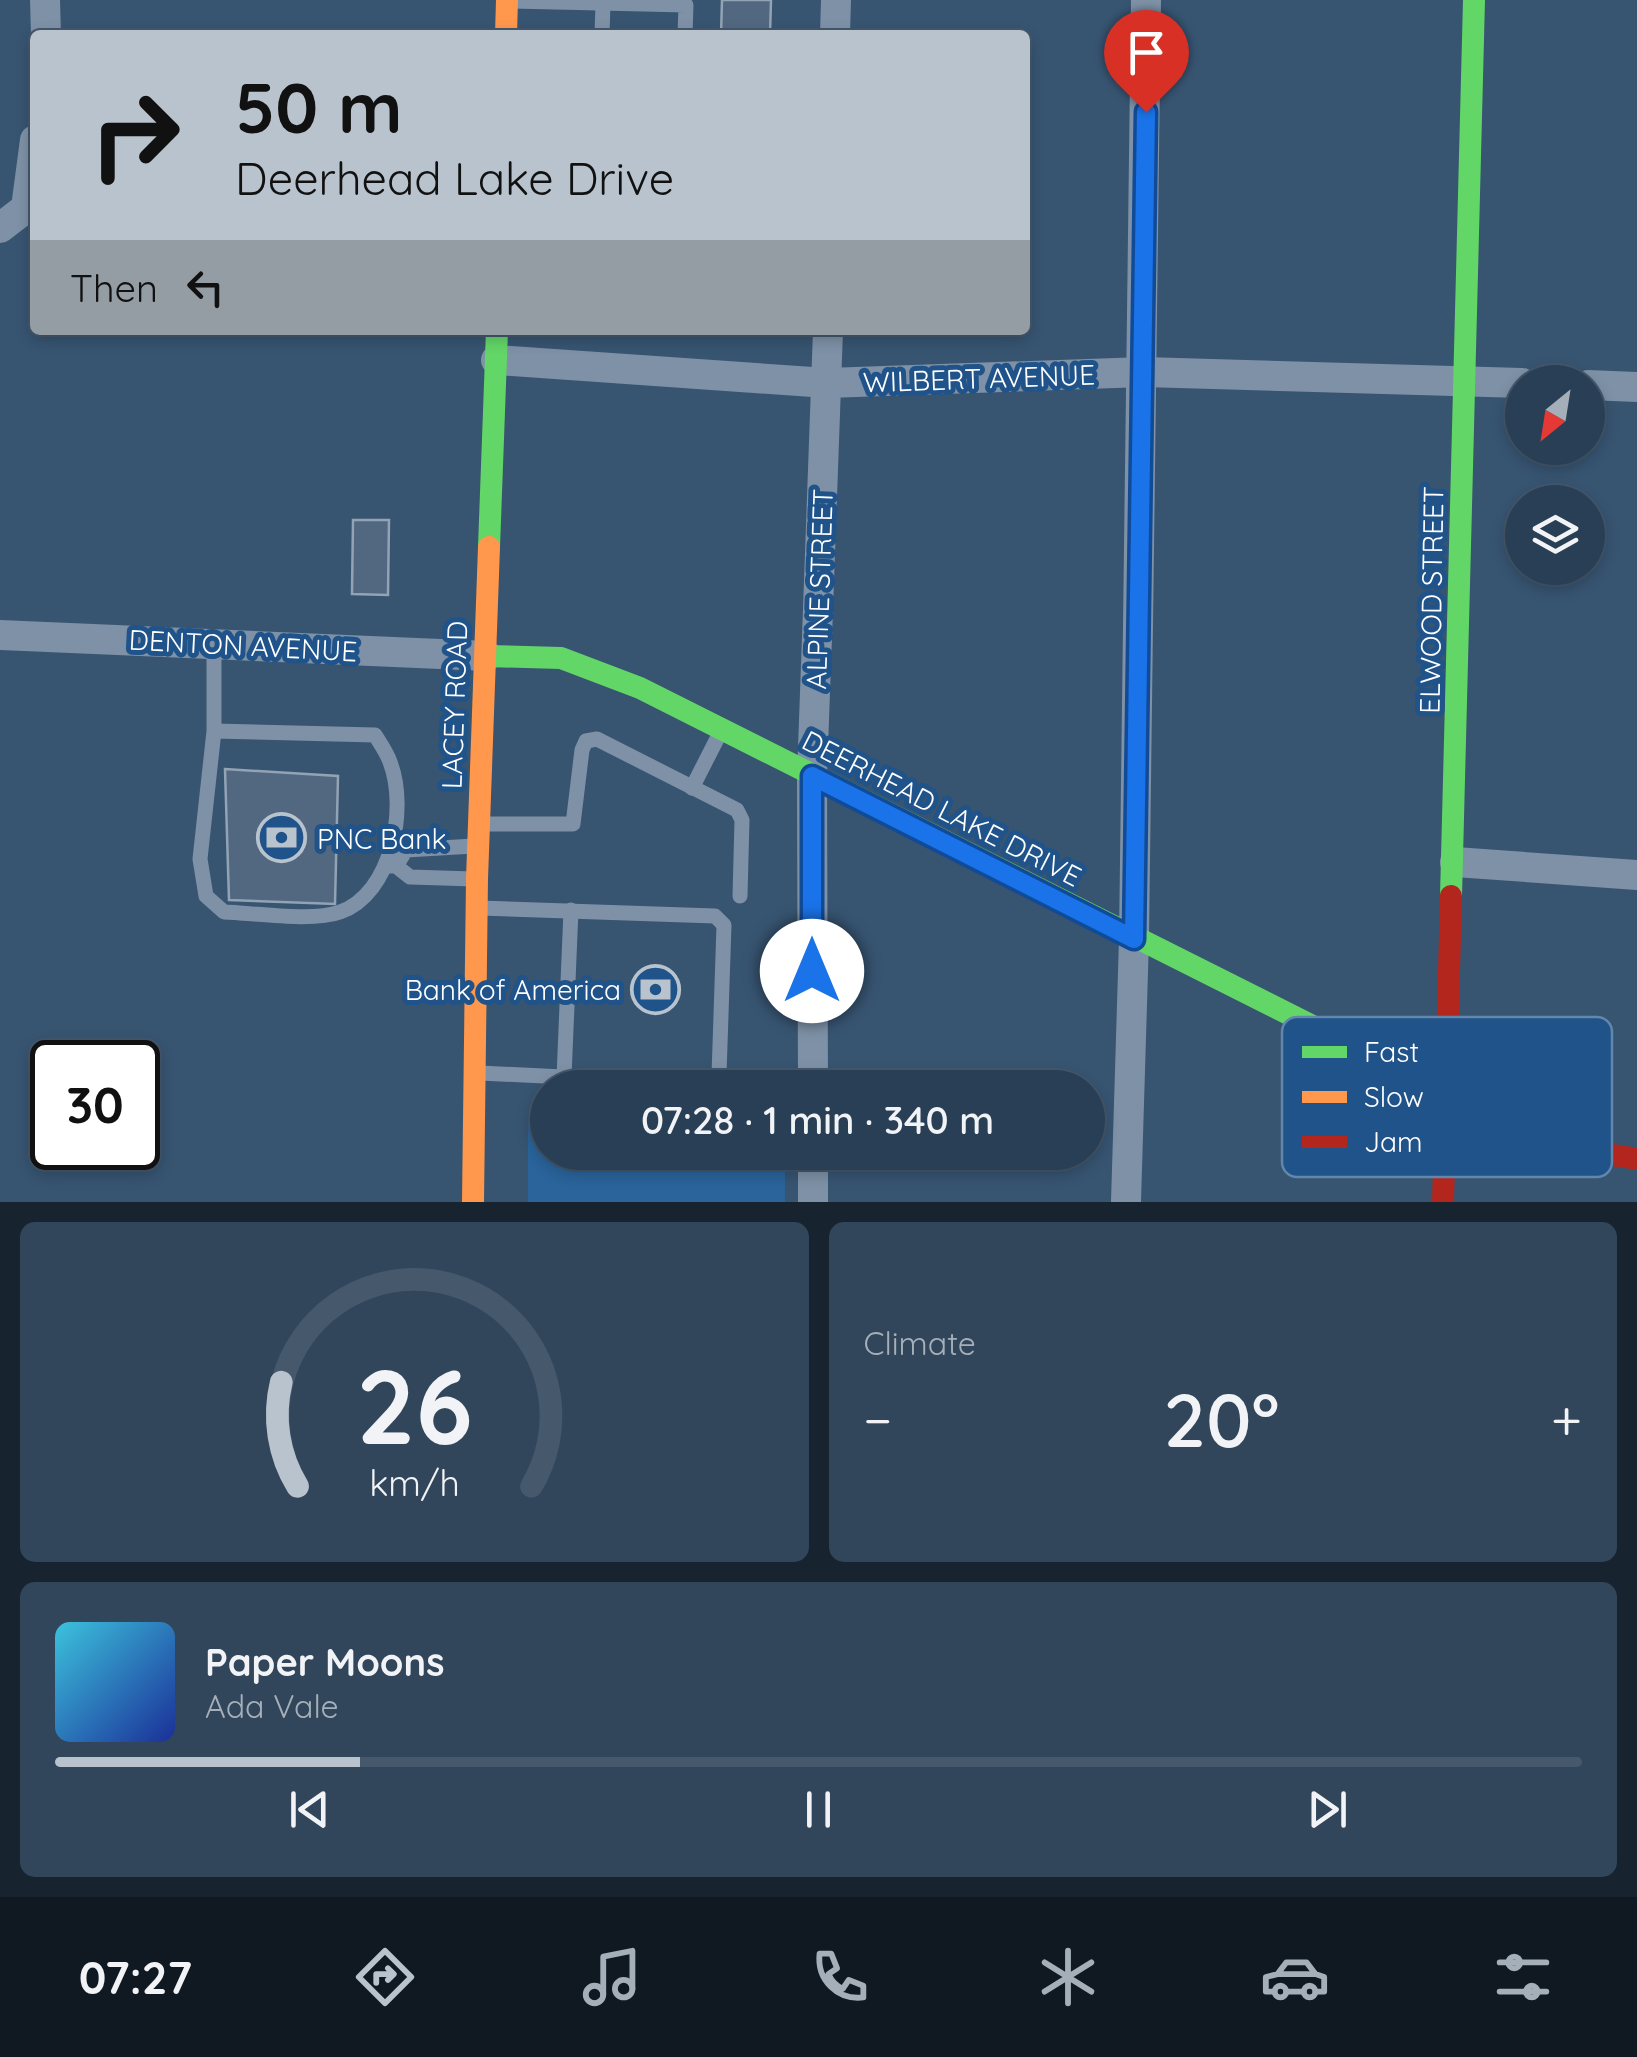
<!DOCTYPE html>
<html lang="en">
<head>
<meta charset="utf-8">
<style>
  :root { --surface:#293f55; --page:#31465b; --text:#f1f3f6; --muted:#a5afb9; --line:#45586c; --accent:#b9c3cd }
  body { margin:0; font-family:Quicksand,sans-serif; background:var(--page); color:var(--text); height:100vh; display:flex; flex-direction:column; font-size:38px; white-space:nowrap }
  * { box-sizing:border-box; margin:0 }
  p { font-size:32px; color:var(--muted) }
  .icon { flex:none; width:55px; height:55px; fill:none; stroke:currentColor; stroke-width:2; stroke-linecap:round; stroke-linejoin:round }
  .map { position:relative; height:1202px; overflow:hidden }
  .drawer { display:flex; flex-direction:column; gap:20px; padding:20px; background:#17232f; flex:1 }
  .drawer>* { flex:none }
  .banner { position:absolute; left:30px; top:30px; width:1000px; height:305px; border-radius:10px; box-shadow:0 5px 15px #0003,0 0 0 2px var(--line); background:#b9c3cd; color:#111; overflow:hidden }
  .needle { width:65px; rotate:210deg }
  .buttons { position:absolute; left:1505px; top:365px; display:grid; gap:20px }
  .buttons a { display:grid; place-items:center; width:100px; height:100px; border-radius:50%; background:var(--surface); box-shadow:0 5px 15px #0003,0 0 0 2px var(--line); font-size:50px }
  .speed { position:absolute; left:30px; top:1040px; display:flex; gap:20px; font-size:50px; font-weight:700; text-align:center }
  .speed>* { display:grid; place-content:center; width:130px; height:130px; border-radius:50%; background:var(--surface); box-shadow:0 5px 15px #0003,0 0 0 2px var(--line); line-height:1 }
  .speed .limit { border:5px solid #111; border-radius:15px; background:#fff; color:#111 }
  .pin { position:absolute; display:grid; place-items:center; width:85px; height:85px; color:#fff; margin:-102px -42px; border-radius:50% 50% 50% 0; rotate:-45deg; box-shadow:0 0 10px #0007 }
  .pin .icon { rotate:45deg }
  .me { position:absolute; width:110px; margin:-55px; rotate:0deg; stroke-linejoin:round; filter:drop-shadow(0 0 8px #0008) }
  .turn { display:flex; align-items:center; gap:35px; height:210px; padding:0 40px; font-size:45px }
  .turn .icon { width:130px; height:130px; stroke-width:2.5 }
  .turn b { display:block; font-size:70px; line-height:85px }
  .then { display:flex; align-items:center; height:95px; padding:0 40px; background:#0003; gap:20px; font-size:38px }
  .big { font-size:75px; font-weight:600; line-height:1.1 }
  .drawer .widget { flex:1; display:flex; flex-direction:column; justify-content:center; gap:15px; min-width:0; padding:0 35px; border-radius:15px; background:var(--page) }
  .drawer .dial { align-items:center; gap:0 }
  .dial svg { height:260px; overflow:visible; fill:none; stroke:var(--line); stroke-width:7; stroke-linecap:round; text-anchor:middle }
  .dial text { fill:var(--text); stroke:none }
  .song { display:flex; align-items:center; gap:30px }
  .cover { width:120px; height:120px; border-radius:15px; background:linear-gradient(135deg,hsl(190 70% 55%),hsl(230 70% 35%)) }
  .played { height:10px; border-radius:5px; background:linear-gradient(90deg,var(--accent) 20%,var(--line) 20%) }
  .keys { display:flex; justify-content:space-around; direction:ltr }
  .heat { display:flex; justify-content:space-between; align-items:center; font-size:55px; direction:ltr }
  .drawer .tiles { flex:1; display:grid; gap:20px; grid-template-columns:1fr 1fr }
  .widget:last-child { grid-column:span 2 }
  .trip { position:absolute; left:530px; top:1070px; width:575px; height:100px; border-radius:50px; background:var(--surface); box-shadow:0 5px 15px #0003,0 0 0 2px var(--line); font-weight:600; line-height:100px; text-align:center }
  .menu { display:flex; height:160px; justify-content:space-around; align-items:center; background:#101922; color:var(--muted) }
  .menu .icon { width:70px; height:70px }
  .menu .active { color:var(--accent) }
  .menu b { font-size:45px; color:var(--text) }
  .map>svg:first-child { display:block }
</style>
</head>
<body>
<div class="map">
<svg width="1637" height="1202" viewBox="0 0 1637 1202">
  <rect width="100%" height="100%" fill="#375471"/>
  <!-- green -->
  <path fill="#2a649b" d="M528,1122l19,2 1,28 237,1v49h-257z"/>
  <!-- building -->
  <g fill="#516880" stroke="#92a3b4" stroke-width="2.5">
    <path d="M722,0h49l-1,35h-49z"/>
    <path d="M353,520h36l-1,75 -36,-1z"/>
    <path d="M225,769l113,7 -3,128 -106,-4z"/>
  </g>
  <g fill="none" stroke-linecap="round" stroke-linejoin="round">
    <!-- lane -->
    <g stroke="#7e91a6" stroke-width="15">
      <path d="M511,1l175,4 -1,30"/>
      <path d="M602,35l1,-32"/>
      <path d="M214,731l-14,128 6,37 18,16c30,1 89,10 116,0 52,-18 68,-104 50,-150 -3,-9 -10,-19 -15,-27l-161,-4v-87"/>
      <path d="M692,788l28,-55"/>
      <path d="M483,824h90l9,-74 4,-9 11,-2 140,71 5,10 -2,76"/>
      <path d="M387,866h9l14,11 64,2"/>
      <path d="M396,866l10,-16 68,-4"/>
      <path d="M479,908l236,8 9,9 -5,150 -12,9 -227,-11"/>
      <path d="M564,1077l7,-167"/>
    </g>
    <!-- street -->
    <g stroke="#7e91a6" stroke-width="30">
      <path d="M45,0l1,35"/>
      <path d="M835,35l1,-35"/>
      <path d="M0,228l26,-20 9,-68"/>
      <path d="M496,360l331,23 317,-11 378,11"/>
      <path d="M1588,385l49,2"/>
      <path d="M0,635l487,21"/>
      <path d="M1455,862l182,13"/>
      <path d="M813,1088l-1,-312 16,-446"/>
      <path d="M813,1152v50"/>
      <path d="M1126,1202l8,-263 12,-939"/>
    </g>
    <!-- fast -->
    <g stroke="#63d668" stroke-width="22">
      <path d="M489,547l8,-217"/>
      <path d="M487,656l74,2 79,30 774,389"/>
      <path d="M1451,896l23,-896"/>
    </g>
    <!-- slow -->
    <g stroke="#ff974d" stroke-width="22">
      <path d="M506,35l1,-35"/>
      <path d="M473,1202l4,-323 12,-332"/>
    </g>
    <!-- jam -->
    <g stroke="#b3261e" stroke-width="22">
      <path d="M1414,1077l168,73 55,9"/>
      <path d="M1443,1202l8,-306"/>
    </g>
  </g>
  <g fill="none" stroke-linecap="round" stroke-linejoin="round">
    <defs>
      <path id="route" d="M812,971v-195l322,163 12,-827"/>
    </defs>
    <!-- route casing -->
    <use href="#route" stroke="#114b97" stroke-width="25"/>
    <!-- route -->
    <use href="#route" stroke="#1a73e8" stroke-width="18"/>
  </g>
  <!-- icons -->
  <defs>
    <symbol id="bank-ring" viewBox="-11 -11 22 22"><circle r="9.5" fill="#1f5389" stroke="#b9c3cd" stroke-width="1.5"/><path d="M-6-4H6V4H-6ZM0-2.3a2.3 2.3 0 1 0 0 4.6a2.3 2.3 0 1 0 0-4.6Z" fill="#b9c3cd"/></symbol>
  </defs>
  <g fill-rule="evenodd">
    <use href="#bank-ring" x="254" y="810" width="55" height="55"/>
    <use href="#bank-ring" x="628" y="962" width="55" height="55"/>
  </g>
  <g text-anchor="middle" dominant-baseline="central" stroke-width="10" stroke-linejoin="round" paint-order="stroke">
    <!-- street labels -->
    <g font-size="28" fill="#fff" stroke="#1f5389">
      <text transform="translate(979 378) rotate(-2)">WILBERT AVENUE</text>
      <text transform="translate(819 589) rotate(-88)">ALPINE STREET</text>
      <text transform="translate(1431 600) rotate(-89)">ELWOOD STREET</text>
      <text transform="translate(243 645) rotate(3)">DENTON AVENUE</text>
      <text transform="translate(454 705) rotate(-88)">LACEY ROAD</text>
      <text transform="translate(942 808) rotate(27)">DEERHEAD LAKE DRIVE</text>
    </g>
    <!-- poi labels -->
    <g font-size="28" fill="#fff" stroke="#1f5389" text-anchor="start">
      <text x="317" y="838">PNC Bank</text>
      <text x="621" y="989" text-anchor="end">Bank of America</text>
    </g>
  </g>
  <!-- legend -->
  <rect x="1282" y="1017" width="330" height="160" rx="15" fill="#1f5389" stroke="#6287ac" stroke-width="2.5"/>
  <rect x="1302" y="1046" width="45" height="12" fill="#63d668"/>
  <rect x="1302" y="1091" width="45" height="12" fill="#ff974d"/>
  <rect x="1302" y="1136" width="45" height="12" fill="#b3261e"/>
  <g font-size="28" fill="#fff">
    <text x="1364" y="1062">Fast</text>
    <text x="1364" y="1107">Slow</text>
    <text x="1364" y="1152">Jam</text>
  </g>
</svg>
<div class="buttons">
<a><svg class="needle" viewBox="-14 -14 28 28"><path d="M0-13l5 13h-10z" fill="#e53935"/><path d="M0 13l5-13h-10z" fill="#a5afb9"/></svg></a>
<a><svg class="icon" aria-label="layers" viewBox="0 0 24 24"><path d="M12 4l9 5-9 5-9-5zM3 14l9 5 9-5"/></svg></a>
</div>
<div class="speed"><div class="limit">30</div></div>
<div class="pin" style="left:1146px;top:112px;background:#d93025"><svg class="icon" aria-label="arrive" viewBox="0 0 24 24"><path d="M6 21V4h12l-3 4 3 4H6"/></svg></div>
<svg class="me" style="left:812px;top:971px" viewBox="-20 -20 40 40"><circle r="19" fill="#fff"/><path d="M0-13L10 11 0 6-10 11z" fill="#1a73e8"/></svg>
<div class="trip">07:28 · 1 min · 340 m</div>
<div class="banner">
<div class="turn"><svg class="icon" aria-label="right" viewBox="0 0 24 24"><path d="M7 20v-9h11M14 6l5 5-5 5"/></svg><div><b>50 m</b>Deerhead Lake Drive</div></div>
<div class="then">Then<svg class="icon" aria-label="left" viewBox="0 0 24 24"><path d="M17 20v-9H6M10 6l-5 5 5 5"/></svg></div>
</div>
</div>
<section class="drawer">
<div class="tiles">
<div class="widget dial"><svg viewBox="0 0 100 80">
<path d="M14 69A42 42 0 1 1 86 69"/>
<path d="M14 69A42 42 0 0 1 9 37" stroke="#b9c3cd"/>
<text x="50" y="56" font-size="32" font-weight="700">26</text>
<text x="50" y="72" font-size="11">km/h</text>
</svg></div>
<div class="widget"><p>Climate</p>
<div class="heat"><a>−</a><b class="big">20°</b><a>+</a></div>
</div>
<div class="widget">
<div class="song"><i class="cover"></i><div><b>Paper Moons</b><p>Ada Vale</p></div></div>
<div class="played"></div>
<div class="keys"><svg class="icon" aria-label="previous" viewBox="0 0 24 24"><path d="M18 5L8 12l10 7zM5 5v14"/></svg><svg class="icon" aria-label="pause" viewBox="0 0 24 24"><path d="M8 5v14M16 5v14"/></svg><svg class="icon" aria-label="next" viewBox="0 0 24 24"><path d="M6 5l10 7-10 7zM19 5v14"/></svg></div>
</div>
</div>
</section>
<nav class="menu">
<b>07:27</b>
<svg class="icon active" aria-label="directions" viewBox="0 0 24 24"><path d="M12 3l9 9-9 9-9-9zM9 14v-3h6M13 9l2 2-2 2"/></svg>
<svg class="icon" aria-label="music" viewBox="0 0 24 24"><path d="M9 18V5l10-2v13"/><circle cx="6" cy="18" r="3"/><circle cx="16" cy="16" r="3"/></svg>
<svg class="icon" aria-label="phone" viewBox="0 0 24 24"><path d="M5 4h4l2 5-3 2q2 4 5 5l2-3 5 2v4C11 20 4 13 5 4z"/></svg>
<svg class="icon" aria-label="climate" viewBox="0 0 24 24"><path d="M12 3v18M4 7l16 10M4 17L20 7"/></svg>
<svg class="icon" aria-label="car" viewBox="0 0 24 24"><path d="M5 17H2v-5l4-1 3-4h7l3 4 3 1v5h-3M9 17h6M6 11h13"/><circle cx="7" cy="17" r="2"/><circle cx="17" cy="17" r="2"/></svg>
<svg class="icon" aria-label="filters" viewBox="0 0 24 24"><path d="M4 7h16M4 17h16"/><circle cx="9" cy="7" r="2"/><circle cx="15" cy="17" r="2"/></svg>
</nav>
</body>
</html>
